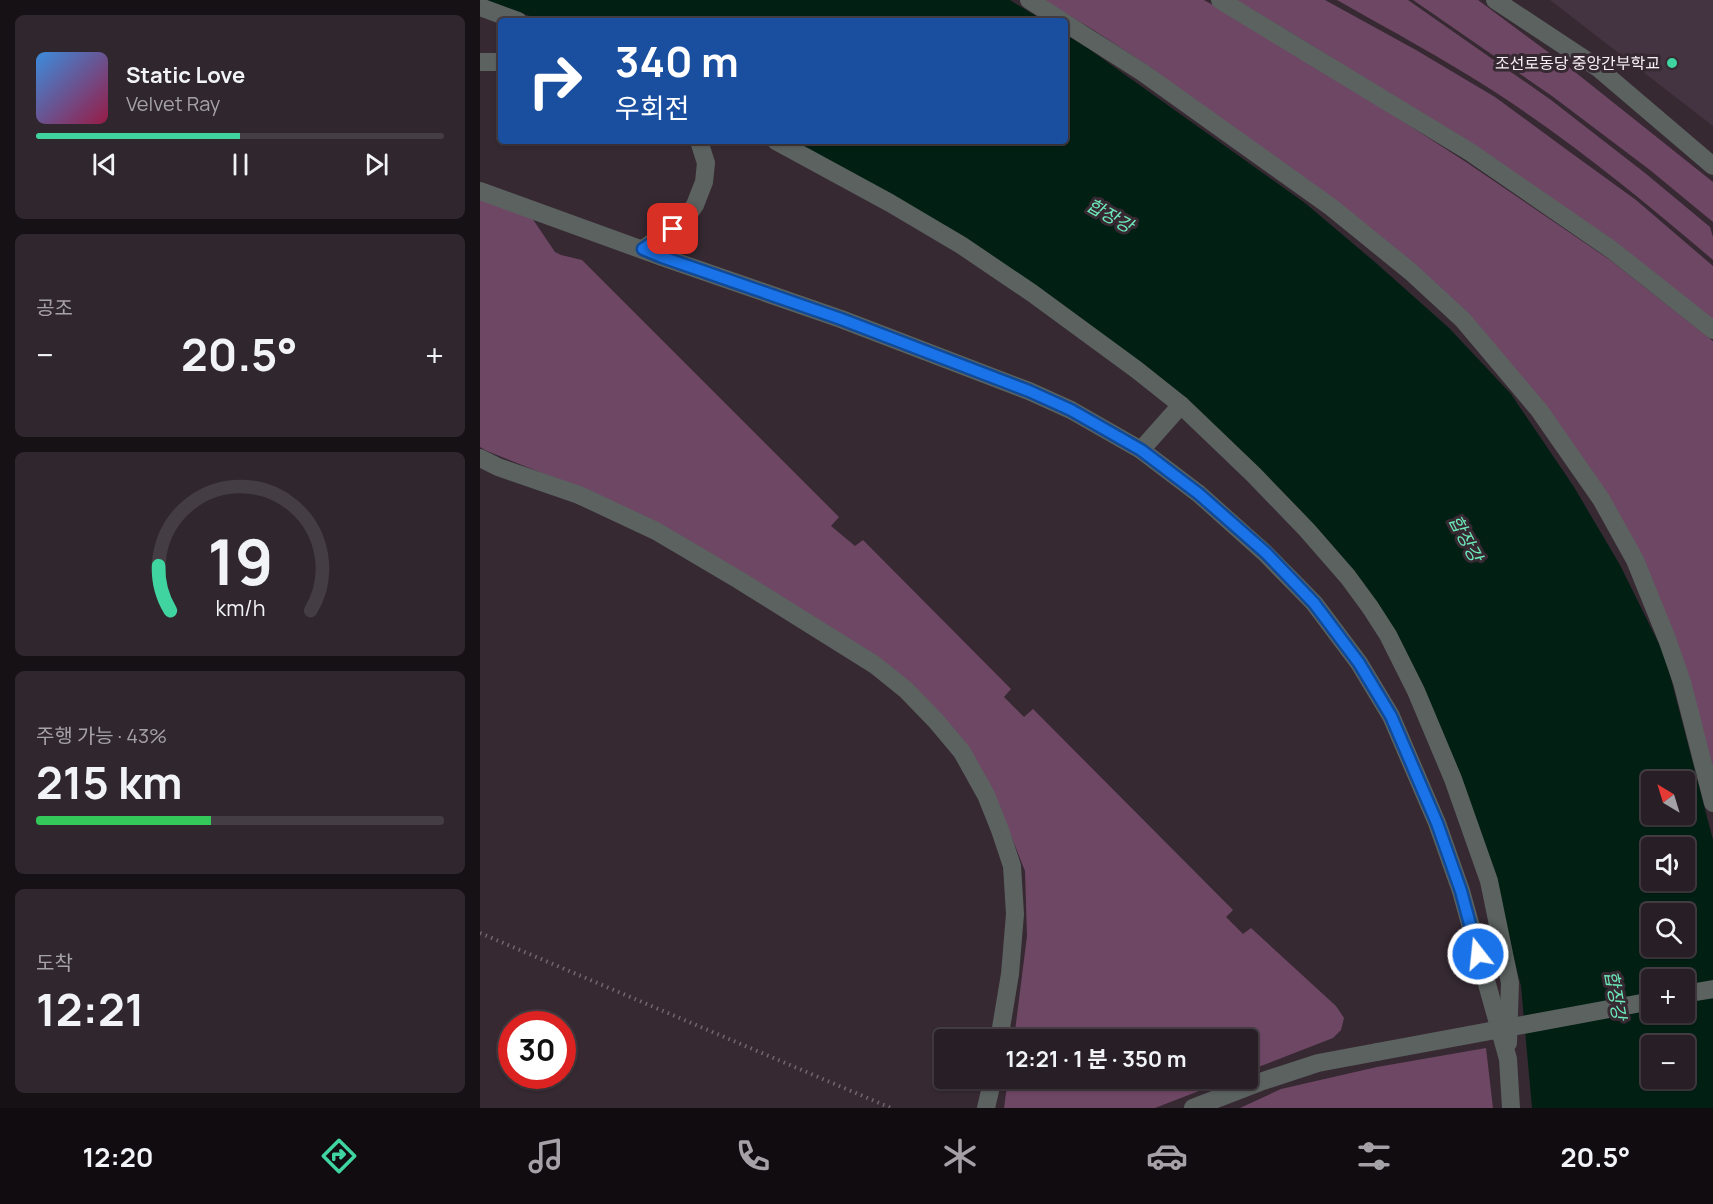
<!DOCTYPE html>
<html lang="ko">
<head>
<meta charset="utf-8">
<style>
  :root { --surface:#281f26; --page:#30272e; --text:#f1f3f6; --muted:#a5a2a7; --line:#443d43; --accent:#40d4a1 }
  body { margin:0; font-family:Manrope,"Noto Sans KR",sans-serif; background:var(--page); color:var(--text); height:100vh; display:flex; flex-direction:column; font-size:22px; white-space:nowrap }
  * { box-sizing:border-box; margin:0 }
  p { font-size:20px; color:var(--muted) }
  .icon { flex:none; width:33px; height:33px; fill:none; stroke:currentColor; stroke-width:2; stroke-linecap:round; stroke-linejoin:round }
  .map { position:relative; flex:1; overflow:hidden }
  .panel { display:flex; flex-direction:column; gap:15px; padding:15px; background:#161115; width:480px }
  .panel>* { flex:none }
  .guide { position:absolute; left:18px; top:18px; width:570px; height:126px; border-radius:6px; box-shadow:0 2px 4px #0004,0 0 0 2px var(--line); background:#1a4fa0; color:#fff; overflow:hidden }
  .needle { width:39px; rotate:322deg }
  .fabs { position:absolute; left:1161px; top:771px; display:grid; gap:12px }
  .fabs a { display:grid; place-items:center; width:54px; height:54px; border-radius:6px; background:var(--surface); box-shadow:0 2px 4px #0004,0 0 0 2px var(--line); font-size:30px }
  .speed { position:absolute; left:18px; top:1011px; display:flex; gap:12px; font-size:30px; font-weight:700; text-align:center }
  .speed>* { display:grid; place-content:center; width:78px; height:78px; border-radius:50%; background:var(--surface); box-shadow:0 2px 4px #0004,0 0 0 2px var(--line); line-height:1 }
  .speed .limit { border:9px solid #d22; background:#fff; color:#111 }
  .pin { position:absolute; display:grid; place-items:center; width:51px; height:51px; color:#fff; margin:-26px; border-radius:12px; box-shadow:0 3px 9px #0006 }
  .me { position:absolute; width:66px; margin:-33px; rotate:344deg; stroke-linejoin:round; filter:drop-shadow(0 0 4px #0008) }
  .turn { display:flex; align-items:center; gap:21px; height:126px; padding:0 18px; font-size:27px }
  .turn .icon { width:78px; height:78px; stroke-width:2.5 }
  .turn b { display:block; font-size:42px; line-height:51px }
  .big { font-size:45px; font-weight:700; line-height:1.1 }
  .panel .card { flex:1; display:flex; flex-direction:column; justify-content:center; gap:9px; min-width:0; padding:0 21px; border-radius:9px; background:var(--page) }
  .panel .dial { align-items:center; gap:0 }
  .dial svg { height:156px; overflow:visible; fill:none; stroke:var(--line); stroke-width:7; stroke-linecap:round; text-anchor:middle }
  .dial text { fill:var(--text); stroke:none }
  .song { display:flex; align-items:center; gap:18px }
  .cover { width:72px; height:72px; border-radius:9px; background:linear-gradient(135deg,hsl(210 70% 55%),hsl(340 70% 35%)) }
  .played { height:6px; border-radius:3px; background:linear-gradient(90deg,var(--accent) 50%,var(--line) 50%) }
  .keys { display:flex; justify-content:space-around; direction:ltr }
  .heat { display:flex; justify-content:space-between; align-items:center; font-size:33px; direction:ltr }
  .charge { height:9px; border-radius:4px; background:linear-gradient(90deg,#34c759 43%,var(--line) 0) }
  .trip { position:absolute; left:454px; top:1029px; width:324px; height:60px; border-radius:6px; background:var(--surface); box-shadow:0 2px 4px #0004,0 0 0 2px var(--line); font-weight:700; line-height:60px; text-align:center }
  .menu { display:flex; height:96px; justify-content:space-around; align-items:center; background:#100c0f; color:var(--muted) }
  .menu .icon { width:42px; height:42px }
  .menu .current { color:var(--accent) }
  .menu b { font-size:27px; color:var(--text) }
  main { display:flex; flex:1; min-height:0 }
  .map>svg:first-child { display:block }
</style>
</head>
<body>
<main>
<section class="panel">
<div class="card">
<div class="song"><i class="cover"></i><div><b>Static Love</b><p>Velvet Ray</p></div></div>
<div class="played"></div>
<div class="keys"><svg class="icon" aria-label="previous" viewBox="0 0 24 24"><path d="M18 5L8 12l10 7zM5 5v14"/></svg><svg class="icon" aria-label="pause" viewBox="0 0 24 24"><path d="M8 5v14M16 5v14"/></svg><svg class="icon" aria-label="next" viewBox="0 0 24 24"><path d="M6 5l10 7-10 7zM19 5v14"/></svg></div>
</div>
<div class="card"><p>공조</p>
<div class="heat"><a>−</a><b class="big">20.5°</b><a>+</a></div>
</div>
<div class="card dial"><svg viewBox="0 0 100 80">
<path d="M14 69A42 42 0 1 1 86 69"/>
<path d="M14 69A42 42 0 0 1 8 46" stroke="#40d4a1"/>
<text x="50" y="56" font-size="32" font-weight="700">19</text>
<text x="50" y="72" font-size="11">km/h</text>
</svg></div>
<div class="card"><p>주행 가능 · 43%</p><b class="big">215 km</b><div class="charge"></div></div>
<div class="card"><p>도착</p><b class="big">12:21</b></div>
</section>
<div class="map">
<svg width="1233" height="1108" viewBox="0 0 1233 1108">
  <rect width="100%" height="100%" fill="#362932"/>
  <!-- built -->
  <path fill="#443340" d="M1070,0h163v126z"/>
  <!-- green -->
  <g fill="#6e4765">
    <path d="M563,0h161l102,59 160,103 144,98 103,81v435l-73,-219 -174,-243 -316,-247 -58,-38z"/>
    <path d="M756,0h89l91,50 79,47 68,50 73,53 77,66v54l-241,-174 -164,-103z"/>
    <path d="M857,0h71l143,100 94,73 65,54 3,10v23c-70,-60 -141,-118 -218,-168 -51,-33 -105,-62 -158,-92z"/>
    <path d="M933,0h65l97,72 138,110v40l-63,-52 -98,-74z"/>
    <path d="M0,199l52,19 23,34 6,3 21,5 257,257 -8,9 24,20 8,-6 148,149 -7,8 20,20 9,-8 200,201 -7,7 17,17 8,-6 85,78 8,12 -3,12 -8,8 -85,33v-31l-234,-1 13,-103 -2,-65 -23,-58 -96,-132 -329,-194 -90,-36 -7,-4z"/>
    <path d="M1006,1048l7,60h-253l41,-19 96,-22z"/>
    <path d="M528,1079v-1l222,1 -75,29h-151z"/>
  </g>
  <!-- water -->
  <g fill="#021f14" fill-rule="evenodd">
    <path d="M7,0h523l34,21h-501z"/>
    <path d="M585,34l24,15 216,154 71,60 73,65 62,66 63,93 46,78 45,91 48,184v268h-181l-11,-122 -29,-112 -108,-255 -214,-230 -383,-248h278zM1172,782h32v32h-32zM1172,848h32v32h-32zM1172,914h32v32h-32zM1172,980h32v32h-32zM1172,1046h32v32h-32z"/>
  </g>
  <g fill="none" stroke-linecap="round" stroke-linejoin="round">
    <!-- path -->
    <path stroke="#73676f" stroke-width="4" stroke-dasharray="1.5 4.5" stroke-linecap="butt" d="M0,933l411,175"/>
    <!-- minor -->
    <g stroke="#5b625f" stroke-width="18">
      <path d="M549,0l33,21"/>
      <path d="M740,0l250,152 142,98 101,80"/>
      <path d="M1015,0l103,68 115,98"/>
      <path d="M0,7l38,14"/>
      <path d="M585,23l77,49 189,135 80,65 52,48 76,90 62,89 34,61 32,79 15,43 31,121"/>
      <path d="M0,62h21"/>
      <path d="M296,141l114,62 71,42 71,48 105,77 44,35 73,70 53,55 41,47 22,30 18,28 28,56 37,88 36,102 21,102 -2,60"/>
      <path d="M0,191l182,66 179,62 188,72 42,19 70,40 58,44 66,59 49,50 45,60 32,53 46,107 24,68 47,168 3,49"/>
      <path d="M163,249l41,-28 11,-16 9,-23 2,-19 -7,-22"/>
      <path d="M661,450l40,-45"/>
      <path d="M0,458l18,9 81,28 77,36 83,49 136,85 31,25 30,31 26,31 24,43 14,35 12,36 3,48 -5,60 -11,66"/>
      <path d="M1204,994l29,-5"/>
      <path d="M506,1108l7,-30"/>
      <path d="M713,1108l67,-26 58,-19 59,-11"/>
    </g>
    <!-- minor-bridge -->
    <path stroke="#5b625f" stroke-width="18" d="M897,1052l275,-51"/>
  </g>
  <g fill="none" stroke-linecap="round" stroke-linejoin="round">
    <defs>
      <path id="route" d="M193,229l-30,20 19,8 179,62 188,72 42,19 70,40 58,44 67,59 48,50 45,60 32,53 46,107 24,68 17,63"/>
    </defs>
    <!-- route casing -->
    <use href="#route" stroke="#114b97" stroke-width="15"/>
    <!-- route -->
    <use href="#route" stroke="#1a73e8" stroke-width="10"/>
  </g>
  <!-- markers -->
  <circle fill="#40d4a1" stroke="#362932" stroke-width="2" cx="1192" cy="63" r="6"/>
  <g text-anchor="middle" dominant-baseline="central" stroke-width="6" stroke-linejoin="round" paint-order="stroke">
    <!-- poi labels -->
    <g font-size="16" fill="#f7eff5" stroke="#362932" text-anchor="end">
      <text x="1180" y="63">조선로동당 중앙간부학교</text>
    </g>
    <!-- water labels -->
    <g font-size="18" font-style="italic" fill="#6deaba" stroke="#362932">
      <text transform="translate(630 215) rotate(29)">합장강</text>
      <text transform="translate(986 538) rotate(62)">합장강</text>
      <text transform="translate(1136 995) rotate(80)">합장강</text>
    </g>
  </g>
</svg>
<div class="fabs">
<a><svg class="needle" viewBox="-14 -14 28 28"><path d="M0-13l5 13h-10z" fill="#e53935"/><path d="M0 13l5-13h-10z" fill="#a5a2a7"/></svg></a>
<a><svg class="icon" aria-label="sound" viewBox="0 0 24 24"><path d="M4 9h4l5-4v14l-5-4H4zM17 9q2 3 0 6"/></svg></a>
<a><svg class="icon" aria-label="search" viewBox="0 0 24 24"><circle cx="10" cy="10" r="6"/><path d="M15 15l6 6"/></svg></a>
<a>+</a>
<a>−</a>
</div>
<div class="speed"><div class="limit">30</div></div>
<div class="pin" style="left:193px;top:229px;background:#d93025"><svg class="icon" aria-label="arrive" viewBox="0 0 24 24"><path d="M6 21V4h12l-3 4 3 4H6"/></svg></div>
<svg class="me" style="left:998px;top:954px" viewBox="-20 -20 40 40"><circle r="17" fill="#1a73e8" stroke="#fff" stroke-width="3"/><path d="M0-11L8 9 0 5-8 9z" fill="#fff"/></svg>
<div class="trip">12:21 · 1 분 · 350 m</div>
<div class="guide">
<div class="turn"><svg class="icon" aria-label="right" viewBox="0 0 24 24"><path d="M7 20v-9h11M14 6l5 5-5 5"/></svg><div><b>340 m</b>우회전</div></div>
</div>
</div>
</main>
<nav class="menu">
<b>12:20</b>
<svg class="icon current" aria-label="directions" viewBox="0 0 24 24"><path d="M12 3l9 9-9 9-9-9zM9 14v-3h6M13 9l2 2-2 2"/></svg>
<svg class="icon" aria-label="music" viewBox="0 0 24 24"><path d="M9 18V5l10-2v13"/><circle cx="6" cy="18" r="3"/><circle cx="16" cy="16" r="3"/></svg>
<svg class="icon" aria-label="phone" viewBox="0 0 24 24"><path d="M5 4h4l2 5-3 2q2 4 5 5l2-3 5 2v4C11 20 4 13 5 4z"/></svg>
<svg class="icon" aria-label="climate" viewBox="0 0 24 24"><path d="M12 3v18M4 7l16 10M4 17L20 7"/></svg>
<svg class="icon" aria-label="car" viewBox="0 0 24 24"><path d="M5 17H2v-5l4-1 3-4h7l3 4 3 1v5h-3M9 17h6M6 11h13"/><circle cx="7" cy="17" r="2"/><circle cx="17" cy="17" r="2"/></svg>
<svg class="icon" aria-label="filters" viewBox="0 0 24 24"><path d="M4 7h16M4 17h16"/><circle cx="9" cy="7" r="2"/><circle cx="15" cy="17" r="2"/></svg>
<b>20.5°</b>
</nav>
</body>
</html>
